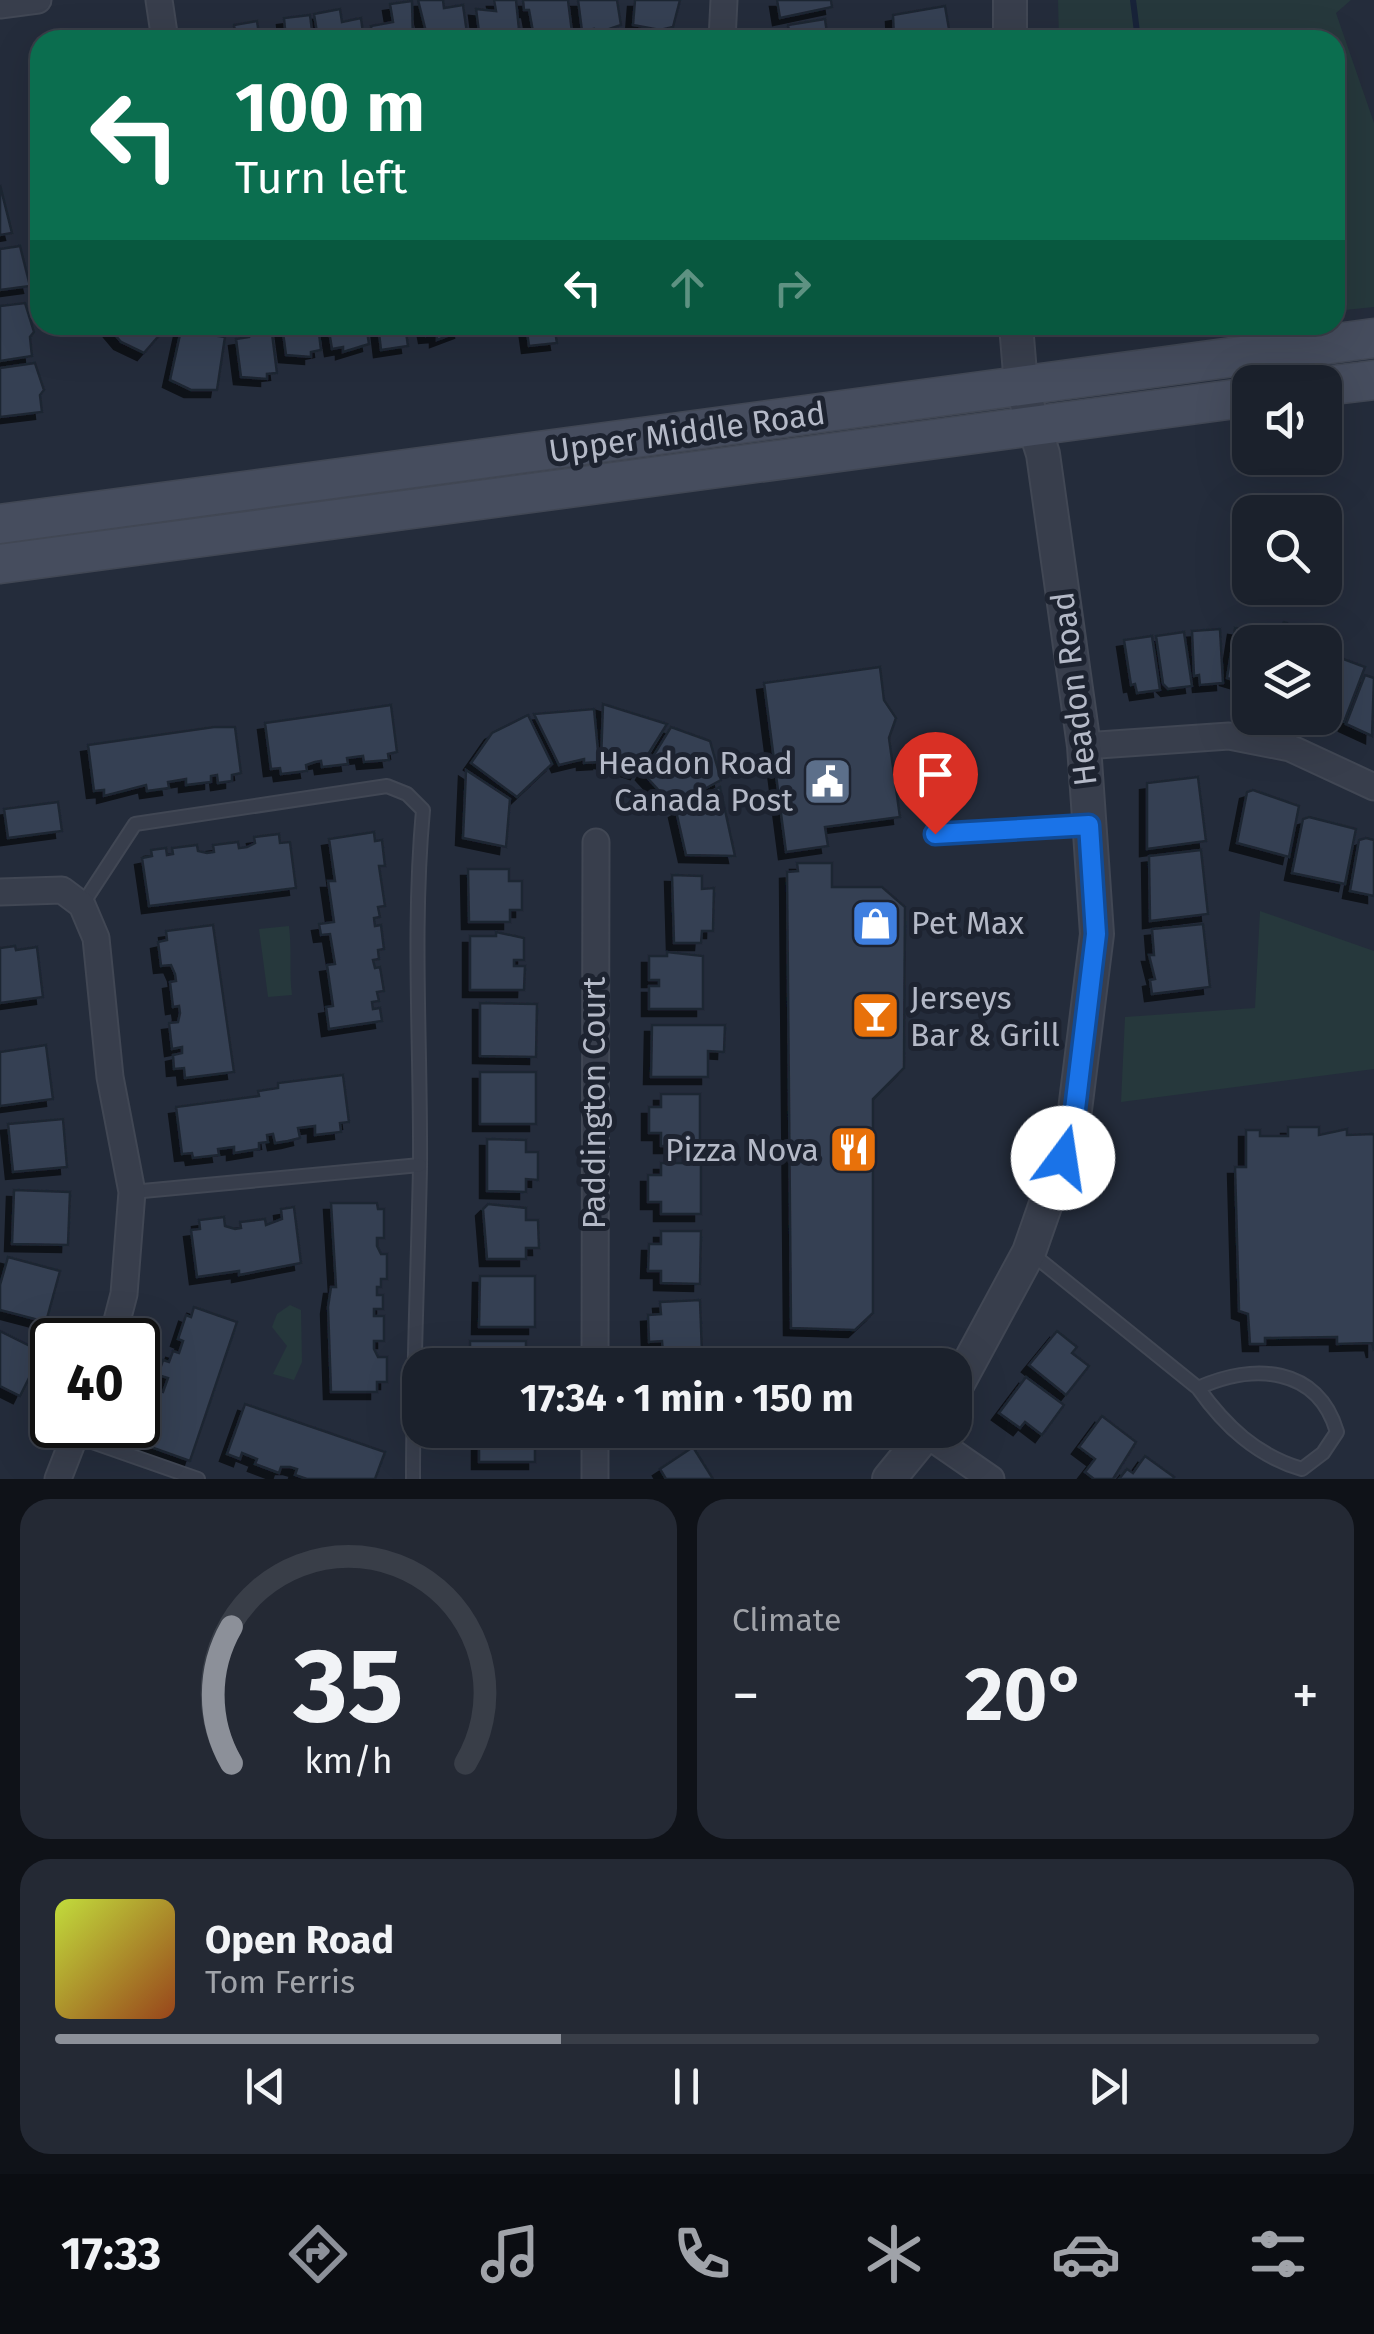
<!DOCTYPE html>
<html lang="en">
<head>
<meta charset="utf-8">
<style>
  :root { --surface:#1b212c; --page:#242934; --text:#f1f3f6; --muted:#a0a3a9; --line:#393e48; --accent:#8c9099 }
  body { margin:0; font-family:"Fira Sans",sans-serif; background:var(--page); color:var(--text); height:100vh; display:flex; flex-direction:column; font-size:38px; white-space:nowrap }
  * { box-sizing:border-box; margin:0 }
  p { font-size:32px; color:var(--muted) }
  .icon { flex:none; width:55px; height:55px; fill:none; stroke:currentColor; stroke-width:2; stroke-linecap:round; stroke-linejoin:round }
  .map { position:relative; height:1479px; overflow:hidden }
  .panel { display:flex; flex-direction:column; gap:20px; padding:20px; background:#0f1218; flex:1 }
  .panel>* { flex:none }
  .top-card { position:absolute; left:30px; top:30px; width:1315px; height:305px; border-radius:30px; box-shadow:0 10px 40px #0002,0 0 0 2px var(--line); background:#0b6e4f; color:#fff; overflow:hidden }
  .controls { position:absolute; left:1232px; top:365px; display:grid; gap:20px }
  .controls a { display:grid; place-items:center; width:110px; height:110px; border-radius:20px; background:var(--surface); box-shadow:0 10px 40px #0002,0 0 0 2px var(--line); font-size:50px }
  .speed { position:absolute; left:30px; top:1318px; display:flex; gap:20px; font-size:50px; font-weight:700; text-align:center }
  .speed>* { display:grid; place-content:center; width:130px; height:130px; border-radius:50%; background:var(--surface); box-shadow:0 10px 40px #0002,0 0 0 2px var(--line); line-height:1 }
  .speed .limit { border:5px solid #111; border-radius:15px; background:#fff; color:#111 }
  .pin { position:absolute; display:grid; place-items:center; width:85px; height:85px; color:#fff; margin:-102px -42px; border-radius:50% 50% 50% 0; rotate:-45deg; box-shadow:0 0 10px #0007 }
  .pin .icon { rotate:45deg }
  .me { position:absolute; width:110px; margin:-55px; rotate:14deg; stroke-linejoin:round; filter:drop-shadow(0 0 8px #0008) }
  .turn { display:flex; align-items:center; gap:35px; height:210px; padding:0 40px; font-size:45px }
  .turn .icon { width:130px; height:130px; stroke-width:2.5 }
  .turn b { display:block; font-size:70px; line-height:85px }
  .lanes { display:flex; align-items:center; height:95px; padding:0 40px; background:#0003; justify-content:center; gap:50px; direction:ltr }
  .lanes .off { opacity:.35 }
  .big { font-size:75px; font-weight:700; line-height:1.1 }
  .panel .card { flex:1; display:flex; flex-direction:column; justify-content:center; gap:15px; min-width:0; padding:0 35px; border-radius:30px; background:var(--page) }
  .panel .dial { align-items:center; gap:0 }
  .dial svg { height:260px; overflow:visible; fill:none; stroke:var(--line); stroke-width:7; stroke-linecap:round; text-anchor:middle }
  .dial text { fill:var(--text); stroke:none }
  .song { display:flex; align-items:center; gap:30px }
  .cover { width:120px; height:120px; border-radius:15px; background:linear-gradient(135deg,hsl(70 70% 55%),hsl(20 70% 35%)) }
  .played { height:10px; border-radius:5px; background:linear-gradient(90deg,var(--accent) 40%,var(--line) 40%) }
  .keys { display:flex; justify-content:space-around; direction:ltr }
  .heat { display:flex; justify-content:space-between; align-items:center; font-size:55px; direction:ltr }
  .panel .tiles { flex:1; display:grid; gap:20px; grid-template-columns:1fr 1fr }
  .card:last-child { grid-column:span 2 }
  .trip { position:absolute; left:402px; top:1348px; width:570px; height:100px; border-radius:30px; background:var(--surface); box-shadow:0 10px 40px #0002,0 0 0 2px var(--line); font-weight:700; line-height:100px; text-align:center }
  .menu { display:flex; height:160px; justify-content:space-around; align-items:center; background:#0b0d12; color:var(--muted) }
  .menu .icon { width:70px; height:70px }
  .menu .active { color:var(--accent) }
  .menu b { font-size:45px; color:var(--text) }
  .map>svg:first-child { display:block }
</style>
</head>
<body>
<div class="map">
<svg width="1374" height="1479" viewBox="0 0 1374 1479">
  <defs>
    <filter id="shadow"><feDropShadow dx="-7" dy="7" stdDeviation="0" flood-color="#0009"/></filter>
  </defs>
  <rect width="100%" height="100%" fill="#242c3b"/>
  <!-- green -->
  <g fill="#26383c">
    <path d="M1058,0h293l-15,13 38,110v184l-39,4v-271h-276z"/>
    <path d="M1260,911l114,40v118l-253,33 4,-85 130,-9z"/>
    <path d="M289,926c3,24 0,47 3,69l-24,2 -9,-68z"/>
    <path d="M290,1305l11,5 1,52 -8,18 -21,-6 14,-28 -15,-19 5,-13z"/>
  </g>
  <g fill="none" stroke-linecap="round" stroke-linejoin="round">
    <!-- stream -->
    <path stroke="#182339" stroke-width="6" d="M1133,0l5,40"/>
  </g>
  <!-- building -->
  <g fill="#364052" stroke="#1f2532" stroke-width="2.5" filter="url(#shadow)">
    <path d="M418,0h25l1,8 19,-3 5,35h-40z"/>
    <path d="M494,0h22l4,39 -40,1 -4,-31 20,2z"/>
    <path d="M523,0h45l4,32 -28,8v-4l-10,1 -5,-27h-5z"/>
    <path d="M578,0h39l4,25 -26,9 -1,-5 -12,2z"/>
    <path d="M635,0h45l-7,27 -13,3 -27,-5z"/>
    <path d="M777,0h54l1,7 -52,11z"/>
    <path d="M412,1l1,39h-40l-2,-14 22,-4 -3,-18z"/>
    <path d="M945,6l4,23 -11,2 4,9 -48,-2 -1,-23z"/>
    <path d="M340,9l2,13 19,-4 3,22 -46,-1 -4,-25z"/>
    <path d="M310,15l3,23 -45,2 -1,-9 18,-2 -1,-11z"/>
    <path d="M825,19l3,21h-38l-2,-15z"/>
    <path d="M257,21l3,19h-24l-2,-15z"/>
    <path d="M0,185l12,48 -12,2z"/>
    <path d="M20,246l10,40 -30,4v-41z"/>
    <path d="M25,303l9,29 -4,5 2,19 -32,5v-55z"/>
    <path d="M113,325h55l-24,28 -23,-11 -11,-13z"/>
    <path d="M247,325h24l6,48 -10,1v5l-26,-2 -5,-38 13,-2z"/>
    <path d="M282,325h36l3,25 -10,2v5l-25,-2z"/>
    <path d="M328,325h38l3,19 -26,8v-5l-11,2z"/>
    <path d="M378,325h27l3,21 -27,4z"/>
    <path d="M424,325h36l1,6 -24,9v-5l-11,1z"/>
    <path d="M526,325h28l3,18 -28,3z"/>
    <path d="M181,330l44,7 -8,53h-26l-21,-10z"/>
    <path d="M35,363l9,27 -4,5 2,17 -42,5v-49z"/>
    <path d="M1284,622l17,7 -5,12 6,1h-29z"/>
    <path d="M1235,628l28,4 -1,10h-12v43l-23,-7z"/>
    <path d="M1220,629l3,54 -23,2 -1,-10 -5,1 -2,-45z"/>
    <path d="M1184,632l8,54 -24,3 -5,-5 -7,-48z"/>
    <path d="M1152,636l8,54 -23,3 -2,-9 -4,1 -7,-45z"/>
    <path d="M1325,649l11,4 -11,28z"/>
    <path d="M1338,657l27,10 -21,55 -19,-7v-24z"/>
    <path d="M880,667l4,33 12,18 -7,20 11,79 -75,10 3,19 -42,6 -22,-169z"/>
    <path d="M1365,675l9,3 -2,58 -26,-12z"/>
    <path d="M603,704l64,20 -30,48 -10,-3 1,-4 -27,-4z"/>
    <path d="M391,705l6,47 -9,2 1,6 -25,2 -1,-6 -16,2 1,6 -26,3 -1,-6 -6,1 -9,3 1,6 -26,3 -1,-6 -9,1 -6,-46z"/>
    <path d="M594,709l5,53 -15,1v-4l-25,6 -25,-51z"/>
    <path d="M528,715l24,49 -35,33 -46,-34 21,-30z"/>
    <path d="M214,727h21l6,46 -9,2v6l-14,2 -1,-8 -6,1v6l-25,3v-6l-18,3 1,6 -22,3 -1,-6 -42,11v-6l-10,1 -6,-46z"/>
    <path d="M671,727l39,14 11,39 -48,26 -30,-33z"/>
    <path d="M466,770l44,29 -4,48 -43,-9z"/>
    <path d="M1198,777l8,64 -59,8v-66z"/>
    <path d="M720,787l15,69 -49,-1 -10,-44z"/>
    <path d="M1253,790l46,16 -10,51 -52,-14 10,-51z"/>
    <path d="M58,802l4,29 -54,7 -4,-29z"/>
    <path d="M1309,817l47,12 -11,55 -53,-11 11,-54z"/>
    <path d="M374,832l1,9 7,-1 3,26h-6l6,40 -7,1 2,10 -6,1 1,8 6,-1 3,24 -6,1 1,9 -6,1 2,8 5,-1 4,24 -7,1 2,9 -7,1 1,7 7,-1 2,13 -53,8 -3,-22 7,-1 -6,-41 8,-1 -5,-30 -9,1 -2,-11 15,-2 -6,-41h7l-6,-42z"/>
    <path d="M279,834l1,9 10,-1 6,46 -147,18 -7,-48 10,-2 -1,-6 15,-2 1,7 6,-1 -1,-6 25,-3 1,6 9,2 7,-1 -1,-7 25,-3 1,6 8,-1 8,-4 -1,-6z"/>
    <path d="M1366,838l8,2v56l-24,-5 9,-51z"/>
    <path d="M1201,850l7,64 -58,7 -1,-65z"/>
    <path d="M797,863h35v24h50l23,20 -1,161 -31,31v214l-18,17 -64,-2 -4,-456 11,-1z"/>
    <path d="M468,869h41v12h13v29h-12v12h-41z"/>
    <path d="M672,875l30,1v13l12,-1 -1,43h-11l-1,12h-27z"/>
    <path d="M1203,924l7,63 -58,7 -2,-14 5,-1 -6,-24h5l-2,-26z"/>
    <path d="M213,925l21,147 -49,6 -1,-10 -10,1 -1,-14 9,-2v-6l-10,2 -3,-26 9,-1 2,-9 -1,-7 -6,1 -3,-25 6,-1 -1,-7 -4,-9 -10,1 -3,-24 9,-2 -1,-9z"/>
    <path d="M496,932l28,6v22h-10v6h11l-1,24h-54v-54h26z"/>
    <path d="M15,946l1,4 21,-3 6,50 -43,6v-55z"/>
    <path d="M667,952l36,4v53h-54v-23h10v-6h-10v-24h18z"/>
    <path d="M480,1003l57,1 -1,53 -56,-1z"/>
    <path d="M652,1025h73l-1,27 -16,-1v26h-57z"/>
    <path d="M46,1045l7,54 -53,7v-54z"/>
    <rect x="480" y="1072" width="56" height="52"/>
    <path d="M343,1075l6,47 -9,1 1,9 -26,3v-9l-17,2 2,10 -12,3 -13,2 -2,-9 -6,1 1,7 -9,1v6l-25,4v-6l-16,2 1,6 -26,3 -1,-5 -10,1 -6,-47 83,-11 -1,-5 20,-3v-5z"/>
    <path d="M661,1094h39v52h-39v-13h-12v-26h12z"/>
    <path d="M63,1119l4,48 -54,5 -5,-48z"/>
    <path d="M1288,1127h31v8l28,-6v6l27,-1v217l-2,-8 -35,1v-7l-72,1v6h-15l-2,-30 -9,-3 -4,-144h11v-37h14v6h28z"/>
    <path d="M487,1139l39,1v12h12v28l-12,-1v13l-39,-1z"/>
    <path d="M661,1163h40v51h-40v-12h-13v-27h13z"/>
    <path d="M14,1190l56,2 -2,53 -56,-1z"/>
    <path d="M331,1203h46l1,6h6v29h-7v8l4,8h6v25h-6v8h-4v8h6v14h-9v7h10v25h-10v8l4,8h9v25h-10v10h-46l-3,-85 3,-20h5z"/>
    <path d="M488,1204l38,4v12h12l1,28h-13v11h-39l-4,-50z"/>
    <path d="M294,1207l7,56 -62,12v-4l-42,6 -6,-47 9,-1 -1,-9 25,-3 1,9 10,3 6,-1 -1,-6 25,-3 1,6 16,-6 -1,-10z"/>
    <path d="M661,1231h40l-1,53 -39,-1v-12h-13l1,-27h12z"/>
    <path d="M8,1257l52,14 -14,51 -46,-12v-25z"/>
    <path d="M480,1276h55v51h-56z"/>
    <path d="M700,1300l2,53 -39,1 -1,-13 -13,1 -1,-27 13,-1 -1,-12z"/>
    <path d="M194,1307l43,15 -47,139 -45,-16 3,-9 -9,-3 5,-14 9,4 1,-6 -9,-3 9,-25 9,3 5,-14 -10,-3 5,-15 6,2 4,-11 6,2 4,-12 -5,-2 8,-24 5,2z"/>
    <path d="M0,1331l42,21 -22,44 -20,-10z"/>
    <path d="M1057,1331l20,16 -5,6 17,13 -23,29 -37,-30z"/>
    <path d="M470,1341h56v22l-56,2z"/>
    <path d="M1026,1377l38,28 -22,30 -17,-13 -5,6 -21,-15z"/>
    <path d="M245,1404l140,48 -10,27h-68l-12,-4 2,-6 -7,-2h-9l-2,6 -24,-9 2,-5 -15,-6 -2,6 -13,-5z"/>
    <path d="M1102,1416l34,26 -23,37h-19l-9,-7 10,-13 -16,-12z"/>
    <rect x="479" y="1430" width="56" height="32"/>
    <path d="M693,1447l20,32h-47l-6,-10z"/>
    <path d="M1145,1456l29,21 -1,2h-54l8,-10 6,4z"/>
  </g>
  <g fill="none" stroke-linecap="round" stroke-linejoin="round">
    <defs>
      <g id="service">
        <path d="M935,835l153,-10"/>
        <path d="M82,905l53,-81 252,-38 20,8 16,16c-11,120 -2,238 -3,357 -2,104 -7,208 -7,312"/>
        <path d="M132,1192l288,-27"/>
        <path d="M1031,1253l167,135c27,38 59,68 104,81l21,-16 14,-21c-19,-66 -84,-69 -139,-44"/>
        <path d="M75,1436l123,43"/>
      </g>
      <g id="minor">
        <path d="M159,0l6,40"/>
        <path d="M0,5l38,-5"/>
        <path d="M722,40l2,-40"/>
        <path d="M1084,746l145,-10 61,12 84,39"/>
        <path d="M0,892l62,-2 20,15 14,33 14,139 22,115 -8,102 -12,46"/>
        <path d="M595,1365l1,-523"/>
        <path d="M595,1430v49"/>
        <path d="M926,1434l65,45"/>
        <path d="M58,1479l21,-54"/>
      </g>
      <g id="tertiary">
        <path d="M1010,0v40"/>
        <path d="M955,1389l74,-137 44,-126 24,-192 -13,-188 -41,-292 -22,-69 -5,-60"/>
        <path d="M889,1479l40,-49"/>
      </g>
      <g id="secondary">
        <path d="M1325,386l49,-6"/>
        <path d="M0,524l1374,-186"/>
        <path d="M0,564l1250,-167"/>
      </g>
    </defs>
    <!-- service casing -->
    <use href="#service" stroke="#414754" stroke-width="16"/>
    <!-- minor casing -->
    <use href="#minor" stroke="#414754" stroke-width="29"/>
    <!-- tertiary casing -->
    <use href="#tertiary" stroke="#414754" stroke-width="36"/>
    <!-- secondary casing -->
    <use href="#secondary" stroke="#414754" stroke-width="41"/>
    <!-- service -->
    <use href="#service" stroke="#383e4c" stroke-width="12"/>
    <!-- minor -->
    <use href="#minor" stroke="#383e4c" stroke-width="25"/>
    <!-- tertiary -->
    <use href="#tertiary" stroke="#383e4c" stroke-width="32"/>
    <!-- secondary -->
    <use href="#secondary" stroke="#464d5e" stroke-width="38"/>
  </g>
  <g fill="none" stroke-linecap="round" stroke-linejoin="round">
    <defs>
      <path id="route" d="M935,834l154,-9 7,109 -23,192 -10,32"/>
    </defs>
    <!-- route casing -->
    <use href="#route" stroke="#114b97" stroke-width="25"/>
    <!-- route -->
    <use href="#route" stroke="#1a73e8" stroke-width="18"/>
  </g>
  <!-- icons -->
  <defs>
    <symbol id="civic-square" viewBox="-11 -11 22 22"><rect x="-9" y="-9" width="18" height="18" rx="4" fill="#5c6f8a" stroke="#1d2330"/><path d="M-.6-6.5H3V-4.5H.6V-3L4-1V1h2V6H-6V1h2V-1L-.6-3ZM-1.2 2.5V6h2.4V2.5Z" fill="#fff"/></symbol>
    <symbol id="shop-square" viewBox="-11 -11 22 22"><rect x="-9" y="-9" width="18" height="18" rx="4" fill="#3f7fe0" stroke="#1d2330"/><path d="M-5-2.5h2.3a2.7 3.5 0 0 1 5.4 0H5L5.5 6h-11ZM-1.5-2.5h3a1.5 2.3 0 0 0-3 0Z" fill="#fff"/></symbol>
    <symbol id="bar-square" viewBox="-11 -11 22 22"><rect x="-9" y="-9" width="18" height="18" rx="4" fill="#e8710a" stroke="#1d2330"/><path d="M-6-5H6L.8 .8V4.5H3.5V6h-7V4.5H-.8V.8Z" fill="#fff"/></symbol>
    <symbol id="restaurant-square" viewBox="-11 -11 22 22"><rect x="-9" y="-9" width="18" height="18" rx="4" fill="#e8710a" stroke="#1d2330"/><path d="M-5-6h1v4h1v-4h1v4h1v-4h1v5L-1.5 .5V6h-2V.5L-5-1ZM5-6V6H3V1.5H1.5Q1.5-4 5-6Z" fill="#fff"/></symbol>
  </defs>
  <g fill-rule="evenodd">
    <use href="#civic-square" x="800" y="754" width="55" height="55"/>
    <use href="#shop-square" x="848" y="896" width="55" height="55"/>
    <use href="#bar-square" x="848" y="988" width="55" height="55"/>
    <use href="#restaurant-square" x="826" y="1122" width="55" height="55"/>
  </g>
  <g text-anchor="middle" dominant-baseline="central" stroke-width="10" stroke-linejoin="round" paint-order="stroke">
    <!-- street labels -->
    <g font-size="32" fill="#b4b9c7" stroke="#1d2330">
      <text transform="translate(687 432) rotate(-8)">Upper Middle Road</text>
      <text transform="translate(1074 689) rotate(-97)">Headon Road</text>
      <text transform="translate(594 1103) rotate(-90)">Paddington Court</text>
    </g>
    <!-- poi labels -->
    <g font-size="32" fill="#b4b9c7" stroke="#1d2330" text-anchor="end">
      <text x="793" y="763">Headon Road<tspan x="793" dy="37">Canada Post</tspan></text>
      <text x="911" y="923" text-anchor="start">Pet Max</text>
      <text x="910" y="998" text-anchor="start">Jerseys<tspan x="910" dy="37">Bar &amp; Grill</tspan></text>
      <text x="819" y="1150">Pizza Nova</text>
    </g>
  </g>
</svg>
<div class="controls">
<a><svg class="icon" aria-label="sound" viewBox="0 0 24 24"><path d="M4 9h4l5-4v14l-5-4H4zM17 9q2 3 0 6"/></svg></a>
<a><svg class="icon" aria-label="search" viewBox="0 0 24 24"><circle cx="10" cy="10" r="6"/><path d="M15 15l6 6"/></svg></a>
<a><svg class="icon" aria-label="layers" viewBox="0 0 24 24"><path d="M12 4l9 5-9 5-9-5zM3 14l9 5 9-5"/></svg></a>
</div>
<div class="speed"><div class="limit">40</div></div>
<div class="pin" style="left:935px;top:834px;background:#d93025"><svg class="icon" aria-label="arrive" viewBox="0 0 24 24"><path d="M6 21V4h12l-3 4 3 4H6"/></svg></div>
<svg class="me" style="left:1063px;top:1158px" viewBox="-20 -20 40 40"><circle r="19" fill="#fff"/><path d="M0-13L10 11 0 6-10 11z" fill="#1a73e8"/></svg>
<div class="trip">17:34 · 1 min · 150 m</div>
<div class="top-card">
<div class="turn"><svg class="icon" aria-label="left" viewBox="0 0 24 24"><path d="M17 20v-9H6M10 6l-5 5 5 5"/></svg><div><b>100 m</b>Turn left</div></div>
<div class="lanes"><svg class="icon" aria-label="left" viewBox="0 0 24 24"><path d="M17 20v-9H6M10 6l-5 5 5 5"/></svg><svg class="icon off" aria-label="ahead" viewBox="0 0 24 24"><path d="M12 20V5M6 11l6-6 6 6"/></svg><svg class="icon off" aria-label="right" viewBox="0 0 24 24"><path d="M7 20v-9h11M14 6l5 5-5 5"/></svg></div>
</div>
</div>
<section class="panel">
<div class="tiles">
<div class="card dial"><svg viewBox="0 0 100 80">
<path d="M14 69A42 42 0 1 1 86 69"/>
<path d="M14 69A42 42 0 0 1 14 27" stroke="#8c9099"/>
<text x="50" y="56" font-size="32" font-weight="700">35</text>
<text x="50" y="72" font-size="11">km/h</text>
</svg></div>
<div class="card"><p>Climate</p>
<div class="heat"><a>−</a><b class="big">20°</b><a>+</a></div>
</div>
<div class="card">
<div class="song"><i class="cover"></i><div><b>Open Road</b><p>Tom Ferris</p></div></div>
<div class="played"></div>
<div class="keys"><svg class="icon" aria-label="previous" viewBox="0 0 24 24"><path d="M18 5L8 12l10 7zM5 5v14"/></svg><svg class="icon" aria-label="pause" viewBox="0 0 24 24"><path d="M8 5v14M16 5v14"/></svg><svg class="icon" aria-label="next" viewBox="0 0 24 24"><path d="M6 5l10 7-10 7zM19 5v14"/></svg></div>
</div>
</div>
</section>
<nav class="menu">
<b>17:33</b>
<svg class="icon active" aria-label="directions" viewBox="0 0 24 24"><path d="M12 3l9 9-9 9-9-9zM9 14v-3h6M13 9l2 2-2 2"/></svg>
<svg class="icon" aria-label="music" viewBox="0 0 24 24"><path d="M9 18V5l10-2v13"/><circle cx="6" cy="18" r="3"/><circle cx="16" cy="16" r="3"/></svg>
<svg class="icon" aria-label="phone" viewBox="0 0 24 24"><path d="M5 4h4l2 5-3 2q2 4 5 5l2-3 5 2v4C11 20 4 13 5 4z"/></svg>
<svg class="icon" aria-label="climate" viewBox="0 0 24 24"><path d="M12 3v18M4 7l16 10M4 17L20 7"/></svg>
<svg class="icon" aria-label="car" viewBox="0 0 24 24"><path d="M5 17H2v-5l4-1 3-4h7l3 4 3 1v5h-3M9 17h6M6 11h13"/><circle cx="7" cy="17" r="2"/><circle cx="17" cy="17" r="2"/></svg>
<svg class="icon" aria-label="filters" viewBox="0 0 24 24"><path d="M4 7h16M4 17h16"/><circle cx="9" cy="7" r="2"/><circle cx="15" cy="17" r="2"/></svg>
</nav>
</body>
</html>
